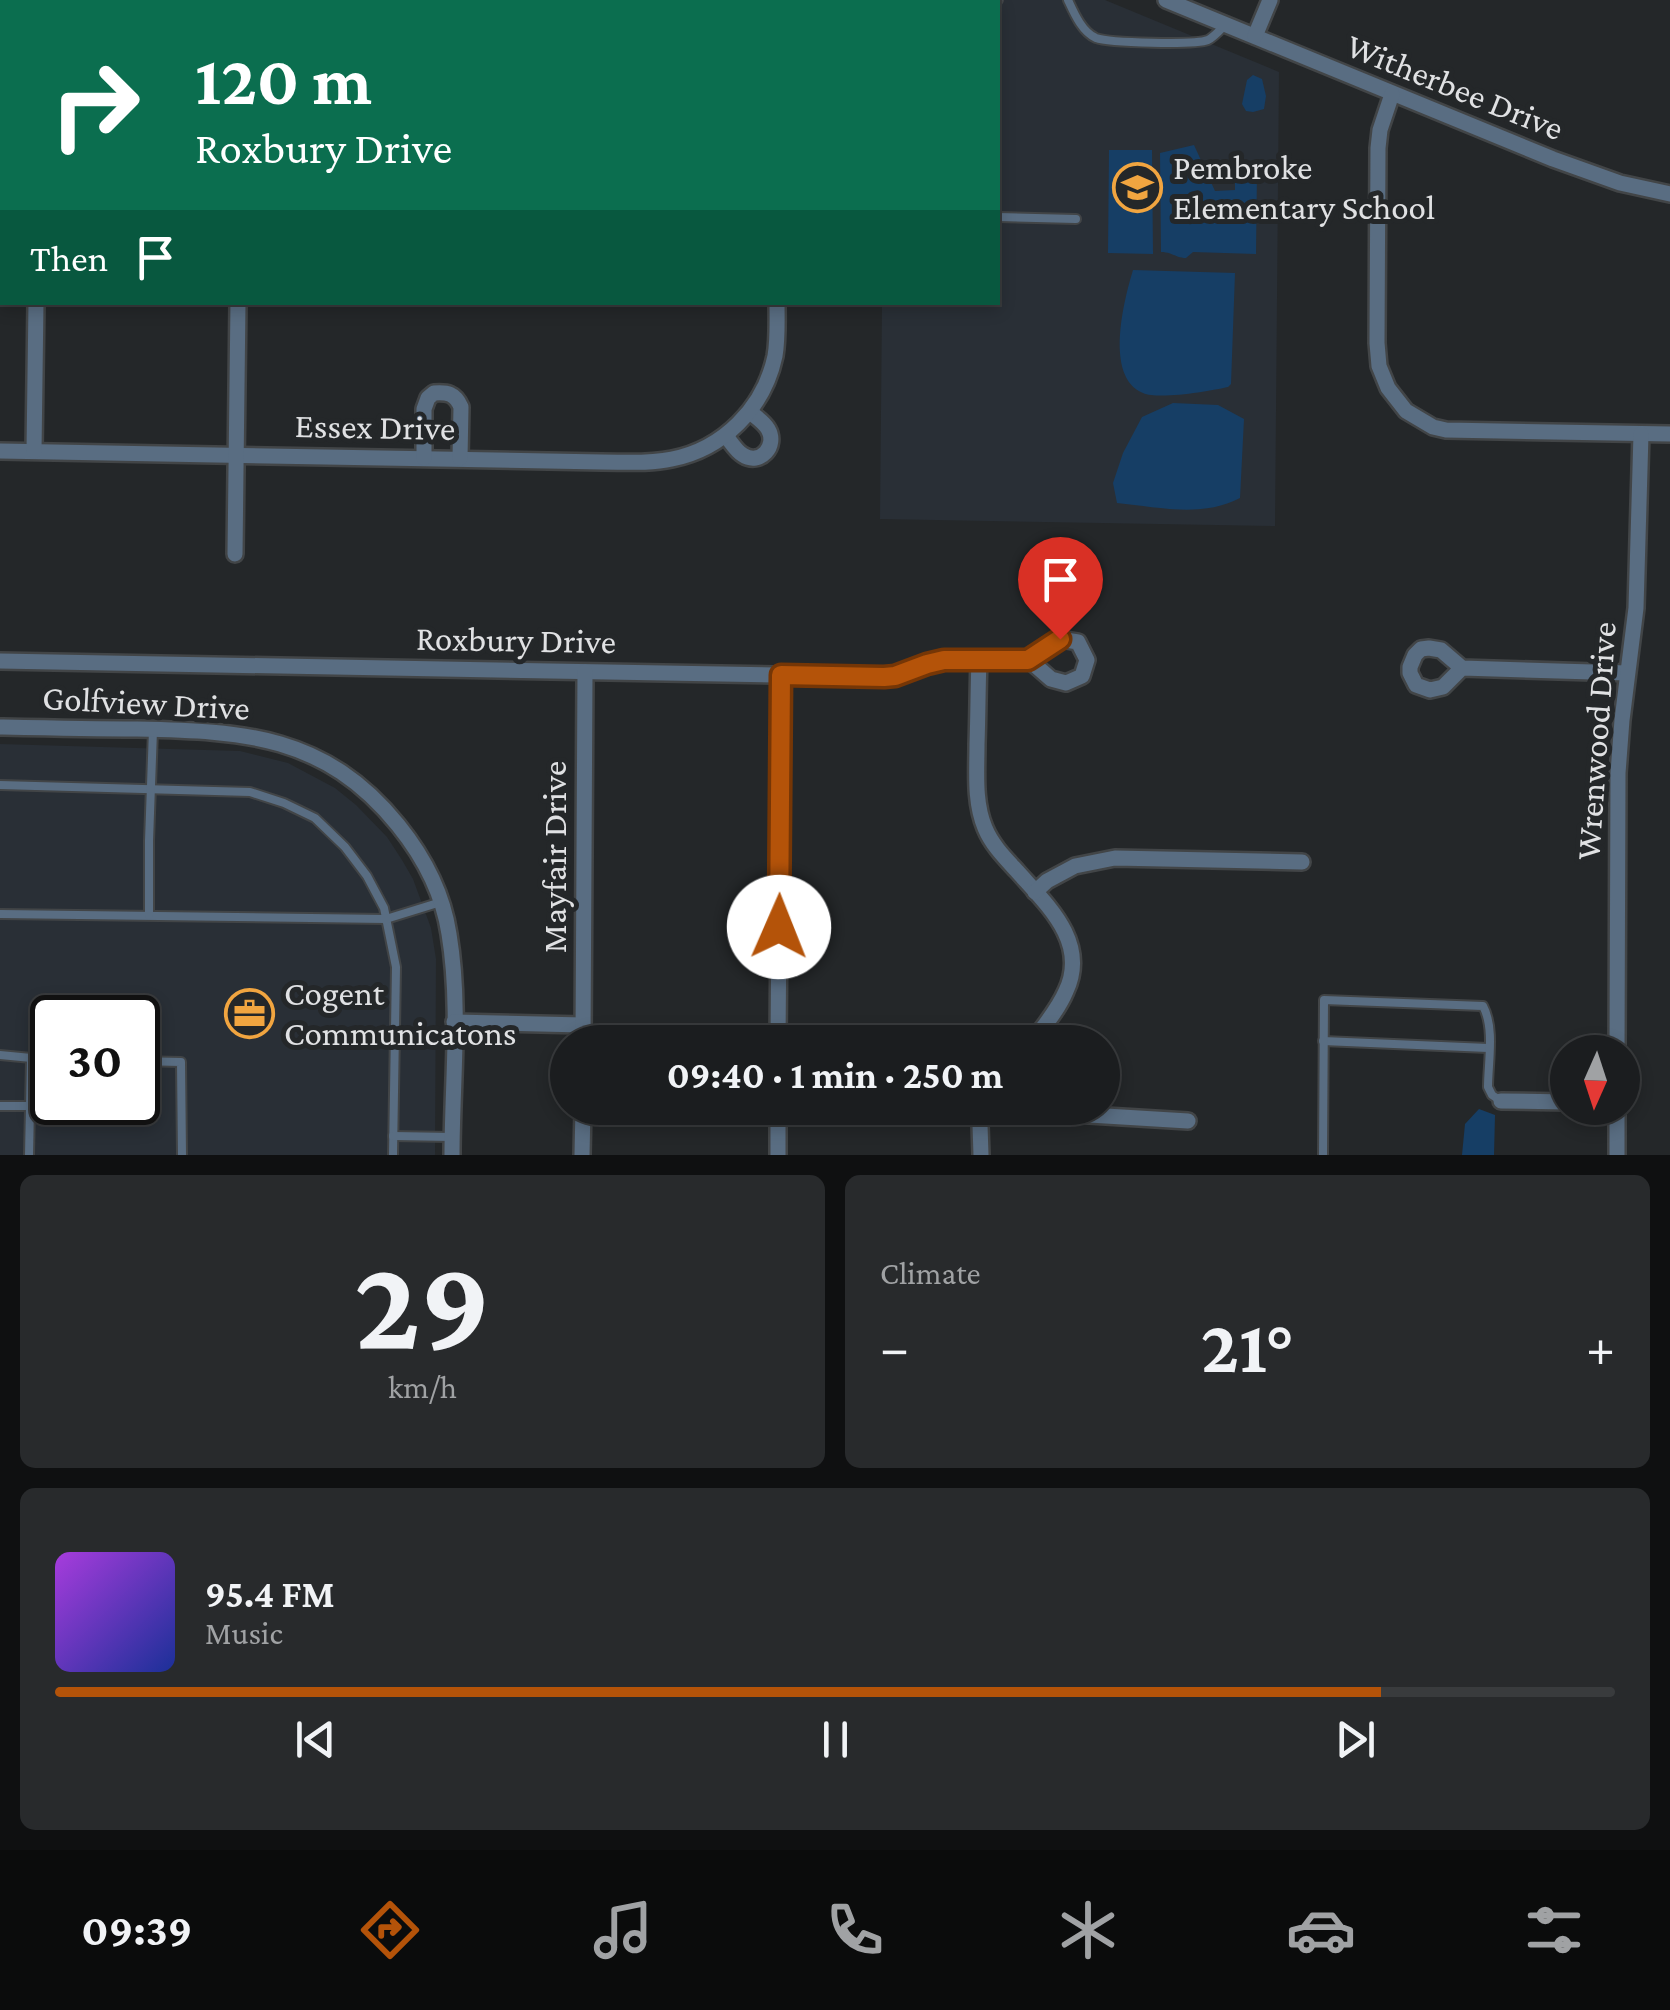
<!DOCTYPE html>
<html lang="en">
<head>
<meta charset="utf-8">
<style>
  :root { --surface:#1b1d1f; --page:#282a2c; --text:#f1f3f6; --muted:#a0a2a4; --line:#393b3d; --accent:#b45309 }
  body { margin:0; font-family:"Crimson Pro",serif; background:var(--page); color:var(--text); height:100vh; display:flex; flex-direction:column; font-size:38px; white-space:nowrap }
  * { box-sizing:border-box; margin:0 }
  p { font-size:32px; color:var(--muted) }
  .icon { flex:none; width:55px; height:55px; fill:none; stroke:currentColor; stroke-width:2; stroke-linecap:round; stroke-linejoin:round }
  .map { position:relative; height:1155px; overflow:hidden }
  .details { display:flex; flex-direction:column; gap:20px; padding:20px; background:#0f1011; flex:1 }
  .details>* { flex:none }
  .guide { position:absolute; left:0px; top:0px; width:1000px; height:305px; box-shadow:0 5px 15px #0003,0 0 0 2px var(--line); background:#0b6e4f; color:#fff; overflow:hidden }
  .needle { width:65px; rotate:183deg }
  .tools { position:absolute; left:1550px; top:1035px; display:grid; gap:20px }
  .tools a { display:grid; place-items:center; width:90px; height:90px; border-radius:50%; background:var(--surface); box-shadow:0 5px 15px #0003,0 0 0 2px var(--line); font-size:50px }
  .speed { position:absolute; left:30px; top:995px; display:flex; gap:20px; font-size:50px; font-weight:700; text-align:center }
  .speed>* { display:grid; place-content:center; width:130px; height:130px; border-radius:50%; background:var(--surface); box-shadow:0 5px 15px #0003,0 0 0 2px var(--line); line-height:1 }
  .speed .limit { border:5px solid #111; border-radius:15px; background:#fff; color:#111 }
  .pin { position:absolute; display:grid; place-items:center; width:85px; height:85px; color:#fff; margin:-102px -42px; border-radius:50% 50% 50% 0; rotate:-45deg; box-shadow:0 0 10px #0007 }
  .pin .icon { rotate:45deg }
  .me { position:absolute; width:110px; margin:-55px; rotate:1deg; stroke-linejoin:round; filter:drop-shadow(0 0 8px #0008) }
  .turn { display:flex; align-items:center; gap:35px; height:210px; padding:0 30px; font-size:45px }
  .turn .icon { width:130px; height:130px; stroke-width:2.5 }
  .turn b { display:block; font-size:70px; line-height:85px }
  .then { display:flex; align-items:center; height:95px; padding:0 30px; background:#0003; gap:20px; font-size:38px }
  .big { font-size:75px; font-weight:700; line-height:1.1 }
  .details .tile { flex:1; display:flex; flex-direction:column; justify-content:center; gap:15px; min-width:0; padding:0 35px; border-radius:15px; background:var(--page) }
  .details .dial { align-items:center; gap:0 }
  .dial b { font-size:130px; line-height:1 }
  .song { display:flex; align-items:center; gap:30px }
  .cover { width:120px; height:120px; border-radius:15px; background:linear-gradient(135deg,hsl(280 70% 55%),hsl(230 70% 35%)) }
  .played { height:10px; border-radius:5px; background:linear-gradient(90deg,var(--accent) 85%,var(--line) 85%) }
  .keys { display:flex; justify-content:space-around; direction:ltr }
  .heat { display:flex; justify-content:space-between; align-items:center; font-size:55px; direction:ltr }
  .details .tiles { flex:1; display:grid; gap:20px; grid-template-columns:1fr 1fr }
  .tile:last-child { grid-column:span 2 }
  .trip { position:absolute; left:550px; top:1025px; width:570px; height:100px; border-radius:50px; background:var(--surface); box-shadow:0 5px 15px #0003,0 0 0 2px var(--line); font-weight:700; line-height:100px; text-align:center }
  .menu { display:flex; height:160px; justify-content:space-around; align-items:center; background:#0b0c0c; color:var(--muted) }
  .menu .icon { width:70px; height:70px }
  .menu .on { color:var(--accent) }
  .menu b { font-size:45px; color:var(--text) }
  .map>svg:first-child { display:block }
</style>
</head>
<body>
<div class="map">
<svg width="1670" height="1155" viewBox="0 0 1670 1155">
  <rect width="100%" height="100%" fill="#242729"/>
  <!-- built -->
  <g fill="#292f36" fill-rule="evenodd">
    <path d="M884,0h221l174,72 -4,454 -395,-7 2,-216 116,-1v-300h-114z"/>
    <path d="M0,744l240,7 48,12 47,25 21,17 31,32 15,23 11,19 18,49 5,31 -1,196h-435zM52,1018h86v84h-86z"/>
  </g>
  <!-- green -->
  <g fill="#163e65">
    <path d="M1253,75l9,4 4,17 -2,13 -11,3 -7,-1 -4,-7 5,-24z"/>
    <path d="M1194,145l21,46 20,-1v-19h22l-1,83 -63,-2 -7,6c-10,0 -14,-6 -25,-6l-1,-99z"/>
    <path d="M1109,150h43l1,104 -45,-1z"/>
    <path d="M1133,270l102,3 -4,111 -3,3c-18,4 -69,13 -85,6 -39,-16 -19,-93 -10,-123z"/>
    <path d="M1173,403l45,2 26,14 -4,79c-38,20 -82,9 -123,5l-4,-20 10,-30 19,-36z"/>
    <path d="M1479,1109l16,6 -1,40h-32l3,-31z"/>
  </g>
  <g fill="none" stroke-linecap="round" stroke-linejoin="round">
    <defs>
      <g id="lane">
        <path d="M894,0v2"/>
        <path d="M1068,0c6,13 14,32 28,38 13,5 100,7 112,2 6,-3 13,-11 18,-16"/>
        <path d="M996,2l2,-2"/>
        <path d="M998,217l78,2"/>
        <path d="M0,785l250,7 34,11 31,15 30,29 22,29 17,32 12,59 -3,188"/>
        <path d="M0,914l386,5 55,-17"/>
        <path d="M149,915v-74l4,-111"/>
        <path d="M1323,1041l165,7"/>
        <path d="M0,1055l52,5"/>
        <path d="M138,1061l43,1 1,93"/>
        <path d="M0,1106h30"/>
        <path d="M393,1136l59,1"/>
        <path d="M29,1155l2,-96"/>
        <path d="M1323,1155l1,-155 159,6c12,22 5,57 5,81l4,8 9,6"/>
      </g>
      <g id="street">
        <path d="M1166,0l387,159 67,24 50,11"/>
        <path d="M38,2v-2"/>
        <path d="M779,2v-2"/>
        <path d="M1255,36l15,-36"/>
        <path d="M1392,94l-12,36 -2,18 -1,195 2,23 9,22 18,23 27,16 13,3 224,4"/>
        <path d="M726,436c5,6 10,15 17,19 17,11 35,-9 25,-26 -4,-7 -12,-12 -18,-17"/>
        <path d="M0,451l602,11c23,0 47,2 70,-3 51,-10 92,-51 103,-103 3,-17 2,-36 2,-54"/>
        <path d="M34,451l2,-149"/>
        <path d="M424,458v-49l4,-11 6,-5c13,-1 21,0 27,14l-1,51"/>
        <path d="M235,554l3,-252"/>
        <path d="M979,659c-1,28 -1,57 -2,85 0,28 -3,58 8,84 7,17 20,30 32,43 30,34 72,71 49,120 -8,19 -22,35 -34,51"/>
        <path d="M0,661l884,16c19,-2 36,-12 55,-16 29,-5 60,-2 89,-2l23,20 15,4 16,-7 5,-16 -9,-18 -18,-3 -32,20"/>
        <path d="M1462,668l-19,19 -13,3 -14,-5 -6,-12v-6l5,-12 6,-6 8,-1 12,2 21,18 165,5"/>
        <path d="M0,727c46,1 91,2 137,2 107,2 188,6 261,96 25,31 45,69 51,109 12,72 3,149 3,221"/>
        <path d="M1035,892l12,-11 28,-15 40,-8 187,4"/>
        <path d="M454,1022l129,3"/>
        <path d="M583,1042l2,-370"/>
        <path d="M778,1042l3,-367"/>
        <path d="M1617,1052l1,-279 4,-53 14,-112 5,-174"/>
        <path d="M1501,1101l67,1"/>
        <path d="M1046,1108l27,6 115,7"/>
        <path d="M582,1155l1,-47"/>
        <path d="M778,1155v-47"/>
        <path d="M981,1155l-1,-30 8,-17"/>
        <path d="M1617,1155v-47"/>
      </g>
    </defs>
    <!-- lane casing -->
    <use href="#lane" stroke="#424547" stroke-width="12"/>
    <!-- street casing -->
    <use href="#street" stroke="#424547" stroke-width="20"/>
    <!-- lane -->
    <use href="#lane" stroke="#596d82" stroke-width="8"/>
    <!-- street -->
    <use href="#street" stroke="#596d82" stroke-width="15"/>
  </g>
  <g fill="none" stroke-linecap="round" stroke-linejoin="round">
    <defs>
      <path id="route" d="M779,927l2,-252 103,2 11,-1 32,-12 17,-4h84l32,-21"/>
    </defs>
    <!-- route casing -->
    <use href="#route" stroke="#753606" stroke-width="25"/>
    <!-- route -->
    <use href="#route" stroke="#b45309" stroke-width="18"/>
  </g>
  <!-- icons -->
  <defs>
    <symbol id="school-ring" viewBox="-11 -11 22 22"><circle r="9.5" fill="#242729" stroke="#f1a540" stroke-width="1.5"/><path d="M0-5L7-2L0 1L-7-2ZM-4 1L0 2.5L4 1V4Q0 6-4 4Z" fill="#f1a540"/></symbol>
    <symbol id="office-ring" viewBox="-11 -11 22 22"><circle r="9.5" fill="#242729" stroke="#f1a540" stroke-width="1.5"/><path d="M-6-3h4V-5.5h4V-3h4V5H-6ZM-1-4.5V-3h2v-1.5ZM-6 0V1H6V0Z" fill="#f1a540"/></symbol>
  </defs>
  <g fill-rule="evenodd">
    <use href="#school-ring" x="1110" y="160" width="55" height="55"/>
    <use href="#office-ring" x="222" y="986" width="55" height="55"/>
  </g>
  <g text-anchor="middle" dominant-baseline="central" stroke-width="10" stroke-linejoin="round" paint-order="stroke">
    <!-- street labels -->
    <g font-size="35" fill="#e0e1e3" stroke="#242729">
      <text transform="translate(1455 87) rotate(22)">Witherbee Drive</text>
      <text transform="translate(375 427) rotate(1)">Essex Drive</text>
      <text transform="translate(516 640) rotate(1)">Roxbury Drive</text>
      <text transform="translate(146 703) rotate(3)">Golfview Drive</text>
      <text transform="translate(1596 741) rotate(-86)">Wrenwood Drive</text>
      <text transform="translate(554 857) rotate(-90)">Mayfair Drive</text>
    </g>
    <!-- poi labels -->
    <g font-size="35" fill="#e0e1e3" stroke="#242729" text-anchor="start">
      <text x="1173" y="167">Pembroke<tspan x="1173" dy="40">Elementary School</tspan></text>
      <text x="284" y="993">Cogent<tspan x="284" dy="40">Communicatons</tspan></text>
    </g>
  </g>
</svg>
<div class="tools">
<a><svg class="needle" viewBox="-14 -14 28 28"><path d="M0-13l5 13h-10z" fill="#e53935"/><path d="M0 13l5-13h-10z" fill="#a0a2a4"/></svg></a>
</div>
<div class="speed"><div class="limit">30</div></div>
<div class="pin" style="left:1060px;top:639px;background:#d93025"><svg class="icon" aria-label="arrive" viewBox="0 0 24 24"><path d="M6 21V4h12l-3 4 3 4H6"/></svg></div>
<svg class="me" style="left:779px;top:927px" viewBox="-20 -20 40 40"><circle r="19" fill="#fff"/><path d="M0-13L10 11 0 6-10 11z" fill="#b45309"/></svg>
<div class="trip">09:40 · 1 min · 250 m</div>
<div class="guide">
<div class="turn"><svg class="icon" aria-label="right" viewBox="0 0 24 24"><path d="M7 20v-9h11M14 6l5 5-5 5"/></svg><div><b>120 m</b>Roxbury Drive</div></div>
<div class="then">Then<svg class="icon" aria-label="arrive" viewBox="0 0 24 24"><path d="M6 21V4h12l-3 4 3 4H6"/></svg></div>
</div>
</div>
<section class="details">
<div class="tiles">
<div class="tile dial"><b>29</b><p>km/h</p></div>
<div class="tile"><p>Climate</p>
<div class="heat"><a>−</a><b class="big">21°</b><a>+</a></div>
</div>
<div class="tile">
<div class="song"><i class="cover"></i><div><b>95.4 FM</b><p>Music</p></div></div>
<div class="played"></div>
<div class="keys"><svg class="icon" aria-label="previous" viewBox="0 0 24 24"><path d="M18 5L8 12l10 7zM5 5v14"/></svg><svg class="icon" aria-label="pause" viewBox="0 0 24 24"><path d="M8 5v14M16 5v14"/></svg><svg class="icon" aria-label="next" viewBox="0 0 24 24"><path d="M6 5l10 7-10 7zM19 5v14"/></svg></div>
</div>
</div>
</section>
<nav class="menu">
<b>09:39</b>
<svg class="icon on" aria-label="directions" viewBox="0 0 24 24"><path d="M12 3l9 9-9 9-9-9zM9 14v-3h6M13 9l2 2-2 2"/></svg>
<svg class="icon" aria-label="music" viewBox="0 0 24 24"><path d="M9 18V5l10-2v13"/><circle cx="6" cy="18" r="3"/><circle cx="16" cy="16" r="3"/></svg>
<svg class="icon" aria-label="phone" viewBox="0 0 24 24"><path d="M5 4h4l2 5-3 2q2 4 5 5l2-3 5 2v4C11 20 4 13 5 4z"/></svg>
<svg class="icon" aria-label="climate" viewBox="0 0 24 24"><path d="M12 3v18M4 7l16 10M4 17L20 7"/></svg>
<svg class="icon" aria-label="car" viewBox="0 0 24 24"><path d="M5 17H2v-5l4-1 3-4h7l3 4 3 1v5h-3M9 17h6M6 11h13"/><circle cx="7" cy="17" r="2"/><circle cx="17" cy="17" r="2"/></svg>
<svg class="icon" aria-label="filters" viewBox="0 0 24 24"><path d="M4 7h16M4 17h16"/><circle cx="9" cy="7" r="2"/><circle cx="15" cy="17" r="2"/></svg>
</nav>
</body>
</html>
